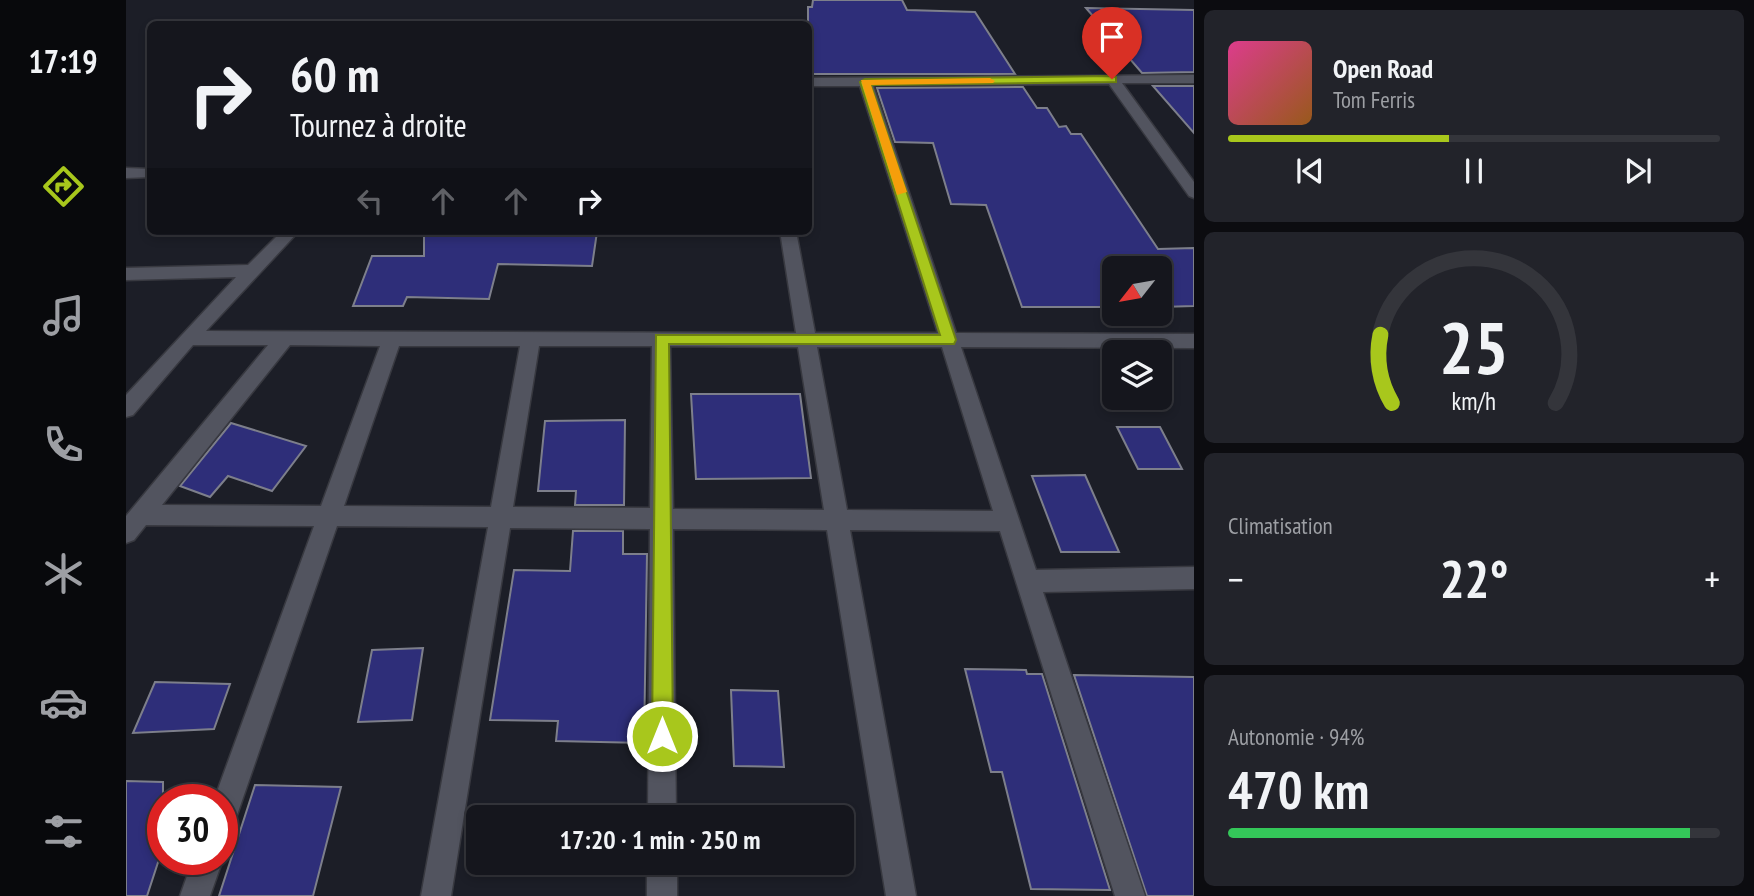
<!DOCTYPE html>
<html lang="fr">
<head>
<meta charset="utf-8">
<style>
  :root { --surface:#15161d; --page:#22232a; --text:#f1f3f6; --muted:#9d9fa4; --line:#34353b; --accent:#a8c71c }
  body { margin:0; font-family:"PT Sans Narrow",sans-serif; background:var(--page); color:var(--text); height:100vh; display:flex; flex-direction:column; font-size:26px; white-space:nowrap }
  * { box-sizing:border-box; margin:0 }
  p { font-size:23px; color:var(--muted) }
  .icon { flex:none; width:38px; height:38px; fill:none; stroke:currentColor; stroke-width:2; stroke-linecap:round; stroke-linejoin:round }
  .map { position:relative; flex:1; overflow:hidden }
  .drawer { display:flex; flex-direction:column; gap:10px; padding:10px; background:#0c0c10; width:560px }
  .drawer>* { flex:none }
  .banner { position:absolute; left:21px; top:21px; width:665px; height:214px; border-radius:10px; box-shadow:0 4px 10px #0003,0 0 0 2px var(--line); background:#15161d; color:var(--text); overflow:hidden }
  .needle { width:46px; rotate:239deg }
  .fabs { position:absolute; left:976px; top:256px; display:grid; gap:14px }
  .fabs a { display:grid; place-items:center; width:70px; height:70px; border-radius:10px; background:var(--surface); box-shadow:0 4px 10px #0003,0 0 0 2px var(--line); font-size:35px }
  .speed { position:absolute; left:21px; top:784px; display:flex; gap:14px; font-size:35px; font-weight:700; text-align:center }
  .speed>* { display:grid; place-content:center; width:91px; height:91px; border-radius:50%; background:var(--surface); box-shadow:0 4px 10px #0003,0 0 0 2px var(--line); line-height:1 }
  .speed .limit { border:10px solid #d22; background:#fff; color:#111 }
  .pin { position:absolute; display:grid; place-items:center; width:60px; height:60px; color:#fff; margin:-72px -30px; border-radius:50% 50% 50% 0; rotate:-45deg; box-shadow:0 0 7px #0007 }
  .pin .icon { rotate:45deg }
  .me { position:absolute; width:77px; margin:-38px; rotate:0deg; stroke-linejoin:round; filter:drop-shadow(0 0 5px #0008) }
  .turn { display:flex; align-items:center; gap:24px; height:147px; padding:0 28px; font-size:32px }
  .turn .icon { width:91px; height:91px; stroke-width:2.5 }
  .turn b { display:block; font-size:49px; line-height:60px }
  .lanes { display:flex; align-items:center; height:66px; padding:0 28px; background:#0003; justify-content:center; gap:35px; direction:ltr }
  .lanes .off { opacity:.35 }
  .big { font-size:52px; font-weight:700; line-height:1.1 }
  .drawer .widget { flex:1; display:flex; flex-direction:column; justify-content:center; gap:10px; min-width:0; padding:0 24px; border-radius:10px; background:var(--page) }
  .drawer .dial { align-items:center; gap:0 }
  .dial svg { height:182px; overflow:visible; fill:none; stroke:var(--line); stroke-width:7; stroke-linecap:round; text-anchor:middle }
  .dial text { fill:var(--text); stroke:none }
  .song { display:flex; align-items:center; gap:21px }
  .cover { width:84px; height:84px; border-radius:10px; background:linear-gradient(135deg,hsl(330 70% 55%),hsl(30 70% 35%)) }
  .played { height:7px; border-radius:4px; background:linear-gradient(90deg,var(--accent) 45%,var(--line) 45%) }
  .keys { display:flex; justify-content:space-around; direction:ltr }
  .heat { display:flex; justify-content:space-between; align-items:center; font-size:38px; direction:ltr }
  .charge { height:10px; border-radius:5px; background:linear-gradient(90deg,#34c759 94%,var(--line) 0) }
  .trip { position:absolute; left:340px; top:805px; width:388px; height:70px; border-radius:10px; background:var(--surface); box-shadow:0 4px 10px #0003,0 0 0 2px var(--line); font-weight:700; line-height:70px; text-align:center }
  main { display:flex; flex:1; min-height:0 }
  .tabs { display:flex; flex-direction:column; width:126px; justify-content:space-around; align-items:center; background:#08090c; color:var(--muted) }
  .tabs .icon { width:49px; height:49px }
  .tabs .active { color:var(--accent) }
  .tabs b { font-size:32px; color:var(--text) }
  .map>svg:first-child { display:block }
</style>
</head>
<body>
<main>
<nav class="tabs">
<b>17:19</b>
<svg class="icon active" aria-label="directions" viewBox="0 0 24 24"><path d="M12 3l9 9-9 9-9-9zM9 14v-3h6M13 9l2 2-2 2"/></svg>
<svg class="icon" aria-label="music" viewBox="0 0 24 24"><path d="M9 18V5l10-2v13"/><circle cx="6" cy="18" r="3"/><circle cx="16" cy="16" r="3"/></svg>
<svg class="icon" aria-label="phone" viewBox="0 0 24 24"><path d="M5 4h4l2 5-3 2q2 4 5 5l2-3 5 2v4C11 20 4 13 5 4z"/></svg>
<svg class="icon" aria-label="climate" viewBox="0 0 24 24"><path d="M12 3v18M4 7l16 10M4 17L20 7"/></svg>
<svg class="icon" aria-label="car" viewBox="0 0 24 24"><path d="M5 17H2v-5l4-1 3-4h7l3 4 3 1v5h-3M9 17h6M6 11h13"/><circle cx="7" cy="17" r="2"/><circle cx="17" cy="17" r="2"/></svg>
<svg class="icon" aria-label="filters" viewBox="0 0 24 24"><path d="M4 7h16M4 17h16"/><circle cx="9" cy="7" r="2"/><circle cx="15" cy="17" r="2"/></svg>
</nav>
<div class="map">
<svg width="1068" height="896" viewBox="0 0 1068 896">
  <rect width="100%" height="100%" fill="#1c1e27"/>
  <!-- building -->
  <g fill="#2e2e79" stroke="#7d7f8b" stroke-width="2">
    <path d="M687,0h89l5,10 68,2 40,62h-207v-67h4z"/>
    <path d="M960,8l108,2v62l-52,1z"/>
    <path d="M1027,86h41v47z"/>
    <path d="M897,87l14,21h10l12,19 7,-1 5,8h10l77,115 36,-1v58l-34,1v-39h-45v39h-93l-36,-102 -35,-1 -18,-61 -38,-1 -18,-54z"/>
    <path d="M298,231h141l32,1 -5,34 -94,-2 -9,35 -82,-2 -4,9h-50l19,-50h52z"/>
    <path d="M565,394h109l11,84 -115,1z"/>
    <path d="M499,420l-1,85h-49l1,-14h-38l7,-70z"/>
    <path d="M105,423l75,23 -34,45 -44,-15 -18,21 -30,-11z"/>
    <path d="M991,427h43l22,42h-44z"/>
    <path d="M959,475l34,77h-58l-29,-76z"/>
    <path d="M447,531h50v23h24l-3,189 -88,-2 2,-20 -68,-1 24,-150 56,1z"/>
    <path d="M297,648l-11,72 -54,2 14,-72z"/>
    <path d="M839,669l61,1 1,4h15l68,216 -79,-1 -29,-117h-11z"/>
    <path d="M948,675l120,2v219h-47z"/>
    <path d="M29,682l75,2 -16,45 -81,4z"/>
    <path d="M605,690l47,1 6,76 -50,-1z"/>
    <path d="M0,781l37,1v65l-16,49h-21z"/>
    <path d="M129,785l86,2 -28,109h-94z"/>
  </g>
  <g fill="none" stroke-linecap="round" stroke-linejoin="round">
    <defs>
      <g id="street">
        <path d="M1068,75v8h-72l72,99v16l-5,-2 -80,-112 -236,1 83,248 238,1v14l-233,-1 75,223 158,-3v22l-151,3 102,304h-30l-115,-365 -150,-1 66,366h-30l-59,-366 -154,-1 3,288h-28l2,-288 -140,-1 -59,368h-30l67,-369 -151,-1 -101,292 -4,10 -10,4v-32h-8l100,-274 -168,-1 -12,15 -8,3v-27l142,-171h-75l-60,70 -7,2v-22l110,-118 -110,3v-12l122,-3 34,-34h17l-93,100 590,2 -16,-102h16l19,102h123l-78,-247h-52v-8zM164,345l90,1 -59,160 -159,-1zM273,346h121l-29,161 -147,-1zM413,346h113l-2,162 -137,-1zM544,346l128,1 26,163 -151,-1zM691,347h125l51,164 -146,-1z"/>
        <path d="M0,168l24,1v8l-24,1z"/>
        <path d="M96,857l1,2 -13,37h-30l13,-37z"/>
        <rect x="521" y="863" width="30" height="33"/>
      </g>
    </defs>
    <!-- street casing -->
    <use href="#street" stroke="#383940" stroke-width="3"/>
    <!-- street -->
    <use href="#street" fill="#52545f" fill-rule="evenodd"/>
  </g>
  <!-- route -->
  <path fill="#a8c71c" stroke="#6d8112" stroke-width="2" d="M986,76l4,1v5l-245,3 85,255 -2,4h-285l4,392 -3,7 -8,3 -7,-3 -3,-7 4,-401h284l-80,-253 5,-3z"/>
  <!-- slow -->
  <path fill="#f59e0b" d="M864,78l5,3 -2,2 -122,2 36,107 -10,3 -36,-115z"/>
</svg>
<div class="fabs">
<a><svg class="needle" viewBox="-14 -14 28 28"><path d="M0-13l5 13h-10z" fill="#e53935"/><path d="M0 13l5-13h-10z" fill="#9d9fa4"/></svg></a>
<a><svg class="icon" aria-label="layers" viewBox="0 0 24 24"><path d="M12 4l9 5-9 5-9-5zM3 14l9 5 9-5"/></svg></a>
</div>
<div class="speed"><div class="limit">30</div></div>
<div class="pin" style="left:986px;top:79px;background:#d93025"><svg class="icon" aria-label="arrive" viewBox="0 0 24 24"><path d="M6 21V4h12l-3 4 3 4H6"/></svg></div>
<svg class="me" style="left:536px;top:736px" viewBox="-20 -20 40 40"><circle r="17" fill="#a8c71c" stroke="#fff" stroke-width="3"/><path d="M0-11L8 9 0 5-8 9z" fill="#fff"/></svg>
<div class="trip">17:20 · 1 min · 250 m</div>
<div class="banner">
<div class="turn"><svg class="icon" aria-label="right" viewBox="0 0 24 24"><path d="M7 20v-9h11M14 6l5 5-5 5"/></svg><div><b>60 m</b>Tournez à droite</div></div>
<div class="lanes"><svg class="icon off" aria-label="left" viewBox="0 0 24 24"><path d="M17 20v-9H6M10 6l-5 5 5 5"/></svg><svg class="icon off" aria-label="ahead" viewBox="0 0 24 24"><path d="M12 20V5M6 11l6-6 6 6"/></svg><svg class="icon off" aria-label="ahead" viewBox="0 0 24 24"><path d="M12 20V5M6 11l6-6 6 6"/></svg><svg class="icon" aria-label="right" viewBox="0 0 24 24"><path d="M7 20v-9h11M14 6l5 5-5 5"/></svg></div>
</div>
</div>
<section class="drawer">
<div class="widget">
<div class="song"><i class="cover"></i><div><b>Open Road</b><p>Tom Ferris</p></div></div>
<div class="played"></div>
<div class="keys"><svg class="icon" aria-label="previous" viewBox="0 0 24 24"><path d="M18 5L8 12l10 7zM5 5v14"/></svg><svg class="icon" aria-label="pause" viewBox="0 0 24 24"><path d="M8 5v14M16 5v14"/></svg><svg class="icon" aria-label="next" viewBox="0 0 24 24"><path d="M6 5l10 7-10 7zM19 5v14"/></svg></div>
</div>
<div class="widget dial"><svg viewBox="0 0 100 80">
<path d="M14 69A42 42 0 1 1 86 69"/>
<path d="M14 69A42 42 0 0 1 9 39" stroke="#a8c71c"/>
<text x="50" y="56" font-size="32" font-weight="700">25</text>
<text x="50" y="72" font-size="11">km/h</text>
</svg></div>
<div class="widget"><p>Climatisation</p>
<div class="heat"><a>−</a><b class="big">22°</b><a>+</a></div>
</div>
<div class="widget"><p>Autonomie · 94%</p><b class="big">470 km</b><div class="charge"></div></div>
</section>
</main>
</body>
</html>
